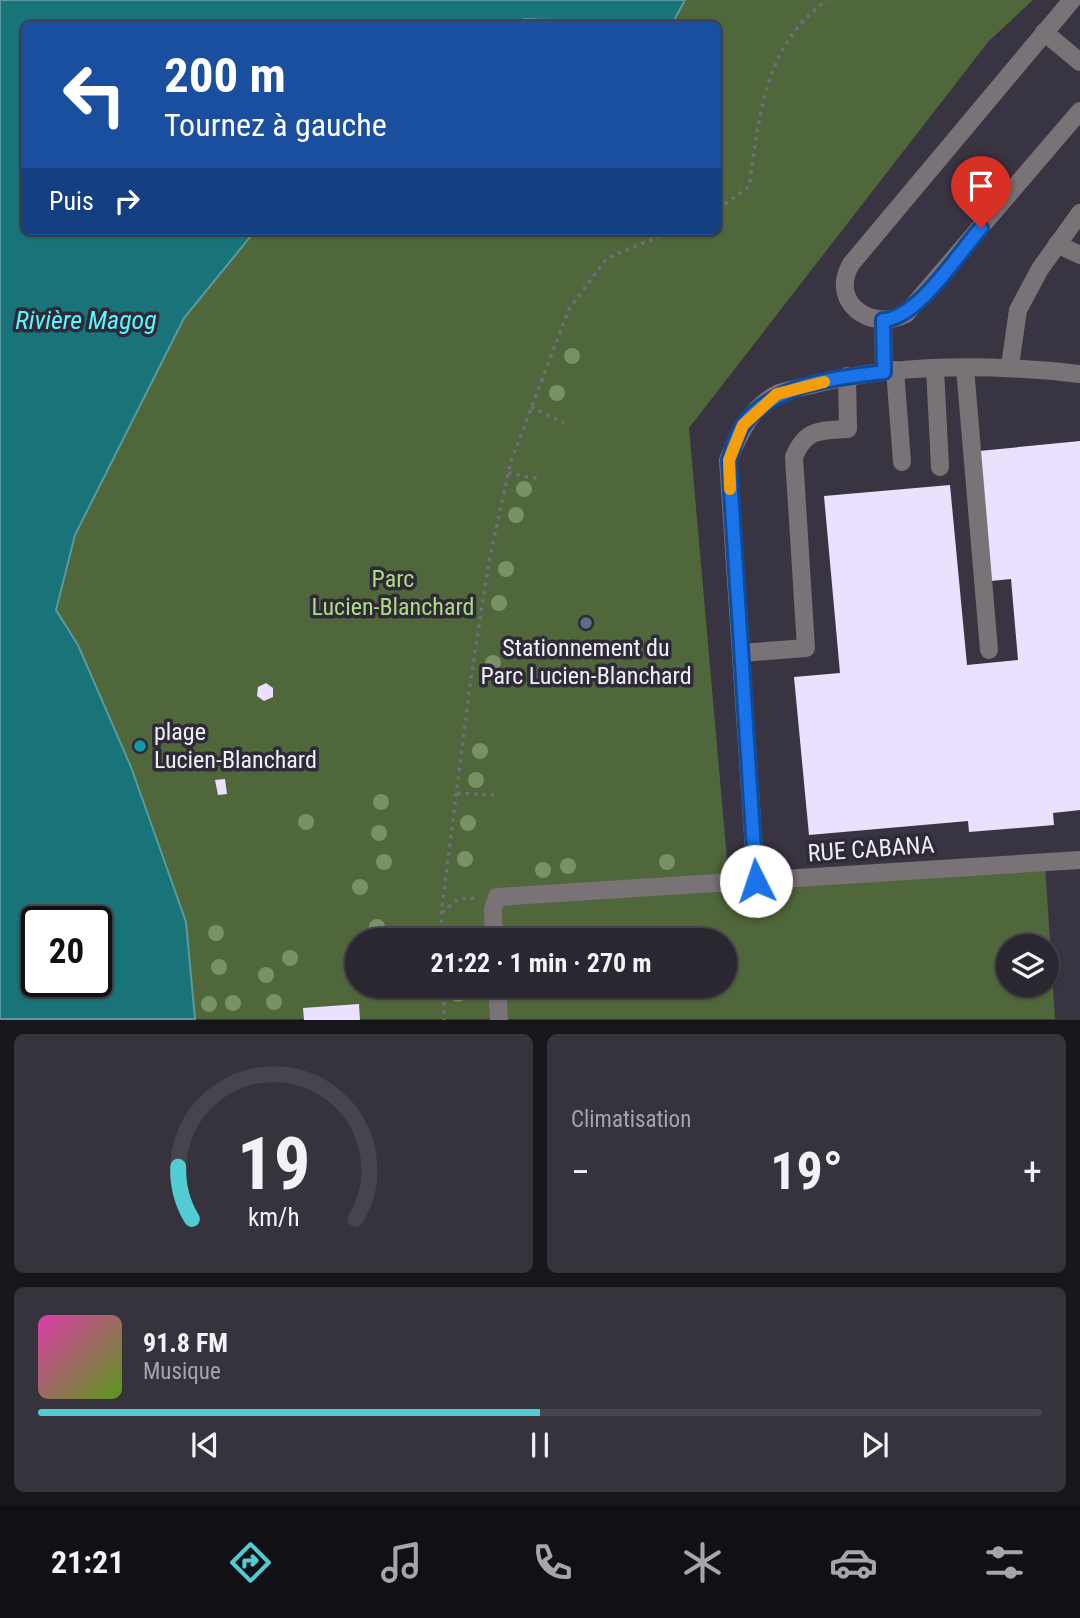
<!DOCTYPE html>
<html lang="fr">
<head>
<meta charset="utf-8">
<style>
  :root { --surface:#2b2731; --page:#37333d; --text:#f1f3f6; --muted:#a6a5ab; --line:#47444d; --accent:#51ccd3 }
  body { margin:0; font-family:"Roboto Condensed",sans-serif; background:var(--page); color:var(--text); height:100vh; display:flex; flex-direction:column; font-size:26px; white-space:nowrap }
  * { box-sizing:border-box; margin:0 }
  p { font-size:23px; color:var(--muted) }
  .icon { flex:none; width:38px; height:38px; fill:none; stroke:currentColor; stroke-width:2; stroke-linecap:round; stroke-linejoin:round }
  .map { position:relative; height:1020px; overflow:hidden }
  .sheet { display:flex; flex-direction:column; gap:14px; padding:14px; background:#18151b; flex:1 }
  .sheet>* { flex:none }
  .top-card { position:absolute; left:21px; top:21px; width:700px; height:214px; border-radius:10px; box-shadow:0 2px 5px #0004,0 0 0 2px var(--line); background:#1a4fa0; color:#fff; overflow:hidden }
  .fabs { position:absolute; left:996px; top:934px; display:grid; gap:14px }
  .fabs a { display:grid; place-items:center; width:63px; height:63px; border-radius:50%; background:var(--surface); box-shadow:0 2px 5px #0004,0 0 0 2px var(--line); font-size:35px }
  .speed { position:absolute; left:21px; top:906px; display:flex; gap:14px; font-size:35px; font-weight:700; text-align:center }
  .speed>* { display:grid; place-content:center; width:91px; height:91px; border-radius:50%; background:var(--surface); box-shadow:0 2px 5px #0004,0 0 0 2px var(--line); line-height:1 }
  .speed .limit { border:4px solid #111; border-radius:10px; background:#fff; color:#111 }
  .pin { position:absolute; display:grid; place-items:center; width:60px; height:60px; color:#fff; margin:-72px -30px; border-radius:50% 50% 50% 0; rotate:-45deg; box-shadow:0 0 7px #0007 }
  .pin .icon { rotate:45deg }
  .me { position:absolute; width:77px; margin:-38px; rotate:356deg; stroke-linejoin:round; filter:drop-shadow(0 0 5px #0008) }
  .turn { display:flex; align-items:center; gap:24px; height:147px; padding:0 28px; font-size:32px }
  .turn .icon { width:91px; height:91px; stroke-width:2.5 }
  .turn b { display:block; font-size:49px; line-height:60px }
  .then { display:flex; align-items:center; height:66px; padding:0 28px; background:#0003; gap:14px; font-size:26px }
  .big { font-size:52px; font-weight:700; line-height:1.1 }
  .sheet .tile { flex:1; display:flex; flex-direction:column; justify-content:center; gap:10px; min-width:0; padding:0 24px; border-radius:10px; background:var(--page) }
  .sheet .dial { align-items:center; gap:0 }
  .dial svg { height:182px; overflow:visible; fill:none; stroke:var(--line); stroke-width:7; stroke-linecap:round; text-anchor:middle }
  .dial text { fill:var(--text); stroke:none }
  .song { display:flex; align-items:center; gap:21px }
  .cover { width:84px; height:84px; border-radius:10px; background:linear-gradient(135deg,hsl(320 70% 55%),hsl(90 70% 35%)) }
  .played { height:7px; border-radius:4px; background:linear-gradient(90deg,var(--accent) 50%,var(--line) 50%) }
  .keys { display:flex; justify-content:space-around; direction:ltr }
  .heat { display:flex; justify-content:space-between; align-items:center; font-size:38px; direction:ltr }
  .sheet .tiles { flex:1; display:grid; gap:14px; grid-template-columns:1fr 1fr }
  .tile:last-child { grid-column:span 2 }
  .trip { position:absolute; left:345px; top:928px; width:392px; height:70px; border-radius:35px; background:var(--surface); box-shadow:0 2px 5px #0004,0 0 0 2px var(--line); font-weight:700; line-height:70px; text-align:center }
  .dock { display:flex; height:112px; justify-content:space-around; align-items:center; background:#111014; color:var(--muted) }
  .dock .icon { width:49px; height:49px }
  .dock .current { color:var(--accent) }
  .dock b { font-size:32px; color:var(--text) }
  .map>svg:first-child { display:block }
</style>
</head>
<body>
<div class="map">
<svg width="1080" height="1020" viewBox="0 0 1080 1020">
  <rect width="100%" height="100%" fill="#393441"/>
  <!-- green -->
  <path fill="#50663b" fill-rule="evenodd" d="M685,0h348l-45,42 -299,386 40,454 316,-19 10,156h-860l-9,-97 -55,-155 -53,-122 -22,-35 19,-75 109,-217 71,-87h463v-207h-212l19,-5 146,5zM357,940h367v45h-367zM1008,947h38v38h-38z"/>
  <!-- water -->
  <path fill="#197479" stroke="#5a999e" stroke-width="2" fill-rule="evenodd" d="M0,0h685l-13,24 -147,-5 -19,5h-482v207h231l-71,87 -109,217 -19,75 22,35 53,122 55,155 9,97h-195zM37,922h59v60h-59z"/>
  <!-- building -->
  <g fill="#ebe1fe">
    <path d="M1080,441v369l-27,3 1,12 -85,7 -1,-11 -159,14 -15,-158 46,-4 -16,-177 126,-11 17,180 51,-5 -7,-81 -20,2 -12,-130z"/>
    <path d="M266,683l7,5v9l-9,4 -7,-5 1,-9z"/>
    <path d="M225,779l2,15 -9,1 -3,-15z"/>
    <path d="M365,985h60v6l-60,3z"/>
    <path d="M359,1004l1,16h-56l-1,-12z"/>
  </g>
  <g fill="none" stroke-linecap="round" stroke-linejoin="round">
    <!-- path -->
    <g stroke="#726e79" stroke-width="3.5" stroke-dasharray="3.5 5" stroke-linecap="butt">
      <path d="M718,209l31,-22c11,-73 14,-140 78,-187"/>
      <path d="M531,407l33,16"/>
      <path d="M508,473l32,6"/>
      <path d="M457,793l37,2"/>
      <path d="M442,913l16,-14 20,-1"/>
      <path d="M442,940l-1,-25 29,-230 19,-124 22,-100 58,-152 38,-51 65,-27"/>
      <path d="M444,985v35"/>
    </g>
    <!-- minor -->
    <g stroke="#797276" stroke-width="18">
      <path d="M1072,0l-221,264c-22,38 19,68 55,50l174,-203"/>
      <path d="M1044,32l36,30"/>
      <path d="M1057,244l23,11"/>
      <path d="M883,320l1,52"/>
      <path d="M1010,366l8,-56 22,-41 40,-56"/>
      <path d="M965,368l24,282"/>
      <path d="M935,369l5,98"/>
      <path d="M895,370l7,92"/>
      <path d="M741,653l65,-5 -12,-191c12,-29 26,-26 54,-28l-1,-53"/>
      <path d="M756,881l-28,-421c11,-25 24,-55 51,-67 11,-4 25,-6 36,-9 86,-21 177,-20 265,-10"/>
      <path d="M494,940l-1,-31 4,-12 583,-37"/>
      <path d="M497,985l2,35"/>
    </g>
  </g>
  <!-- trees -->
  <g fill="#799164">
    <circle cx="572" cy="356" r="8"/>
    <circle cx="557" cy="393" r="8"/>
    <circle cx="524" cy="489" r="8"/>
    <circle cx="516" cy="515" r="8"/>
    <circle cx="506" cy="569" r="8"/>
    <circle cx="499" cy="603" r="8"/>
    <circle cx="493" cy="663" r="8"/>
    <circle cx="480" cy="751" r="8"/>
    <circle cx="476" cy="780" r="8"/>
    <circle cx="381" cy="802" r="8"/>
    <circle cx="306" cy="822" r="8"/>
    <circle cx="468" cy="823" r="8"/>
    <circle cx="379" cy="833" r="8"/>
    <circle cx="465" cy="859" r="8"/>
    <circle cx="384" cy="862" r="8"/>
    <circle cx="667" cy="862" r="8"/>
    <circle cx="568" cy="866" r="8"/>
    <circle cx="543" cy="870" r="8"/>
    <circle cx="360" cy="887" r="8"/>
    <circle cx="377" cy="927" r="8"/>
    <circle cx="216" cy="933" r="8"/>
    <circle cx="290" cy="958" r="8"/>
    <circle cx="219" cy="967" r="8"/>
    <circle cx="266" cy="975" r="8"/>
    <circle cx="458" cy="994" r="8"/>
    <circle cx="274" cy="1002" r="8"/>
    <circle cx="233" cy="1003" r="8"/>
    <circle cx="209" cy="1004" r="8"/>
  </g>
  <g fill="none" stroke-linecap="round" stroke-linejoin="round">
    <defs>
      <path id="route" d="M756,881l-27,-421c4,-11 8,-27 15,-36 31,-41 92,-46 140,-52l-1,-52c34,-1 75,-66 98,-92"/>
    </defs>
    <!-- route casing -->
    <use href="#route" stroke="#114b97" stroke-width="18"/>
    <!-- route -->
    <use href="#route" stroke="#1a73e8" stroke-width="12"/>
    <!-- slow -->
    <path stroke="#f59e0b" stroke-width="12" d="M730,489l-1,-29 14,-35 34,-31 47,-12"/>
  </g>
  <!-- markers -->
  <circle fill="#5c6f8a" stroke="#2f2a37" stroke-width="2.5" cx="586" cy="623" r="7"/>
  <circle fill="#0f9aa8" stroke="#2f2a37" stroke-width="2.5" cx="140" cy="746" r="7"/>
  <g text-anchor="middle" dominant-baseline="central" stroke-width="7" stroke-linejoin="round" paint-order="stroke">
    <!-- park labels -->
    <g font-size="24" fill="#addd81" stroke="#2f2a37">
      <text x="393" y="579">Parc<tspan x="393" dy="28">Lucien-Blanchard</tspan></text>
    </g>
    <!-- poi labels -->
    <g font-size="24" fill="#f1eef6" stroke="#2f2a37">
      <text x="586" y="648">Stationnement du<tspan x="586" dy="28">Parc Lucien-Blanchard</tspan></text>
      <text x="154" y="732" text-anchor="start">plage<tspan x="154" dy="28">Lucien-Blanchard</tspan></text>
    </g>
    <!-- street labels -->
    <g font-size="24" fill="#f1eef6" stroke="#2f2a37">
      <text transform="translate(871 849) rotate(-4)">RUE CABANA</text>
    </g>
    <!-- water labels -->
    <g font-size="26" font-style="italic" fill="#59f7ff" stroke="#2f2a37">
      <text x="86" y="320">Rivière Magog</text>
    </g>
  </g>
</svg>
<div class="fabs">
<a><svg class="icon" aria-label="layers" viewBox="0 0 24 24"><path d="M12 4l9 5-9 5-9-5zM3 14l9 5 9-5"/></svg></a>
</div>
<div class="speed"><div class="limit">20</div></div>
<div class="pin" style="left:981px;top:228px;background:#d93025"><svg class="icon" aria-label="arrive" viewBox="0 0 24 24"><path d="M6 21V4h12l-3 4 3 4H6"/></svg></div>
<svg class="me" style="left:756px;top:881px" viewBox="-20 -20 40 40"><circle r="19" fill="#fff"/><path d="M0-13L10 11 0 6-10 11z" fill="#1a73e8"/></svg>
<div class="trip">21:22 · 1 min · 270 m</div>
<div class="top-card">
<div class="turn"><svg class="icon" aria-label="left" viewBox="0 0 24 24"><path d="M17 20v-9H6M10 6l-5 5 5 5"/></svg><div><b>200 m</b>Tournez à gauche</div></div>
<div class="then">Puis<svg class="icon" aria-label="right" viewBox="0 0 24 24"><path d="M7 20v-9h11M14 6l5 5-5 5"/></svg></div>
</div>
</div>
<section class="sheet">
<div class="tiles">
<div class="tile dial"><svg viewBox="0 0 100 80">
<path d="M14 69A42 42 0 1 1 86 69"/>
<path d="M14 69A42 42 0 0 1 8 46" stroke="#51ccd3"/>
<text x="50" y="56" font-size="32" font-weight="700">19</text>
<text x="50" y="72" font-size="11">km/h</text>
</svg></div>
<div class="tile"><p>Climatisation</p>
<div class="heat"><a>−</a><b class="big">19°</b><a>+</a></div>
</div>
<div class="tile">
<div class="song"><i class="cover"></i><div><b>91.8 FM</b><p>Musique</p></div></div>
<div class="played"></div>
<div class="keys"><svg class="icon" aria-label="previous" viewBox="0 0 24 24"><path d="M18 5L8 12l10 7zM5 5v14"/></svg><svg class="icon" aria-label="pause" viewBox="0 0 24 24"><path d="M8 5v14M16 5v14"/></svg><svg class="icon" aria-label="next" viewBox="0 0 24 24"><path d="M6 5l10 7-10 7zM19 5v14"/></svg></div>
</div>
</div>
</section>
<nav class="dock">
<b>21:21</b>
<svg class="icon current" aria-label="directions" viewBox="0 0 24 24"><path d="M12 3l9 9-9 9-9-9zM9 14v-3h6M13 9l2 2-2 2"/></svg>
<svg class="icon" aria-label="music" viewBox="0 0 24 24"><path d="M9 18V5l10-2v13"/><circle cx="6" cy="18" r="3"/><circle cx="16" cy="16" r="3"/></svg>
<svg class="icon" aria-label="phone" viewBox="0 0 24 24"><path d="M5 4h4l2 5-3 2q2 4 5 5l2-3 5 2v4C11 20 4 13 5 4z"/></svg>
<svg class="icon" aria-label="climate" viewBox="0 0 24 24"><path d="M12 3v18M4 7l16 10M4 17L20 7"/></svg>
<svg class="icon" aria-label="car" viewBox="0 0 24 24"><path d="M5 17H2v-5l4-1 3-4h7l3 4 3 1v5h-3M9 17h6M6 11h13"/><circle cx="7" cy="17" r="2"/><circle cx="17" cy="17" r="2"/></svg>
<svg class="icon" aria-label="filters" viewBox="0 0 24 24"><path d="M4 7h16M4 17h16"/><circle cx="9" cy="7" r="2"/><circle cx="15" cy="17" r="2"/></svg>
</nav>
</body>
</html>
